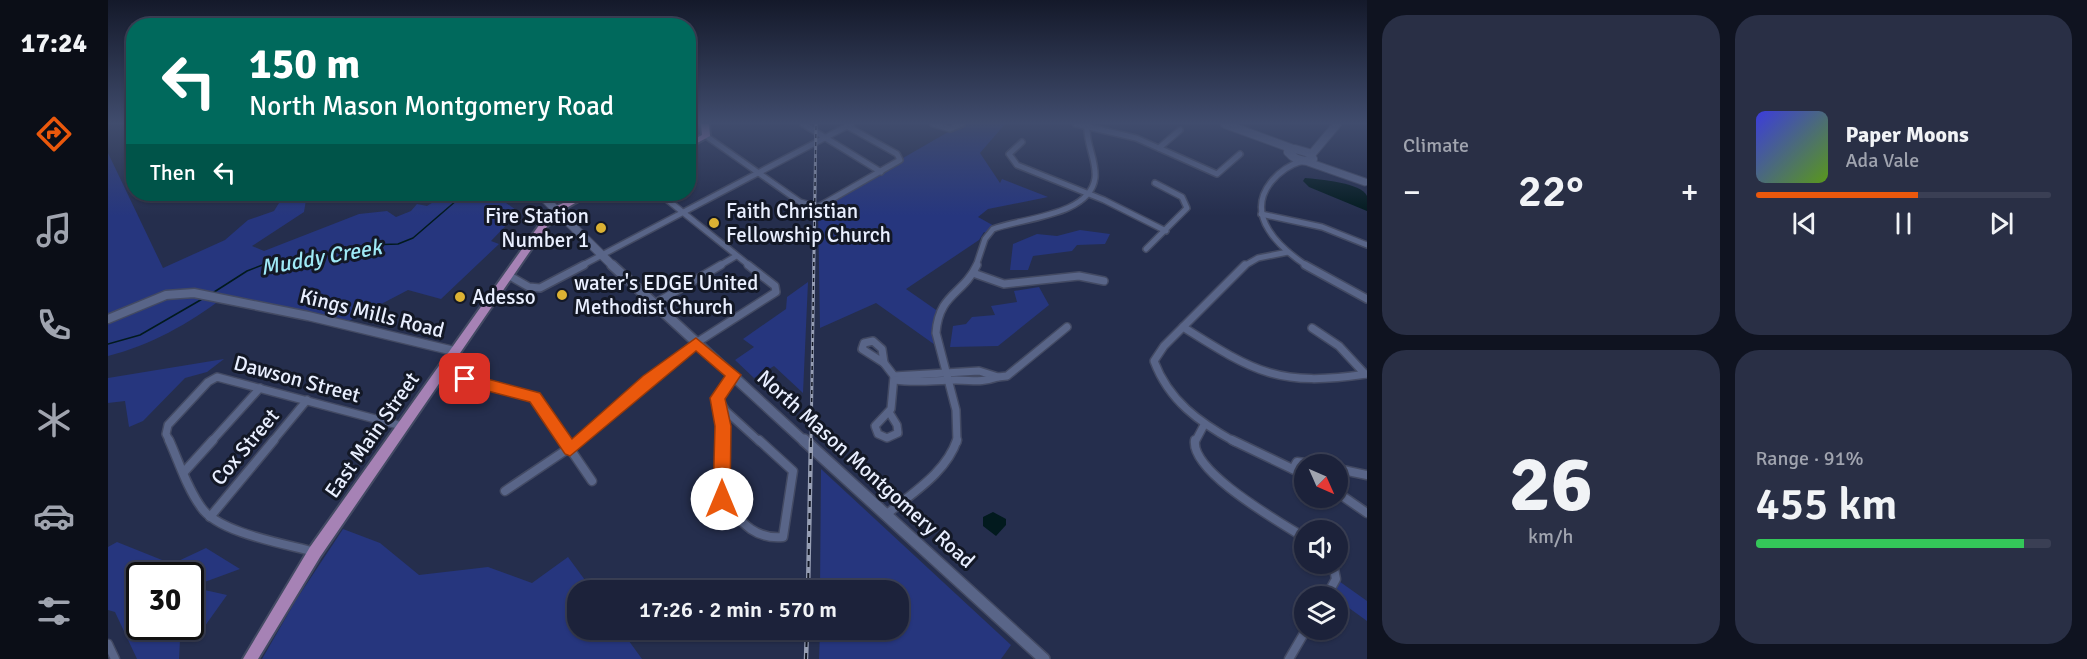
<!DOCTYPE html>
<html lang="en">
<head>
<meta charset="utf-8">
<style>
  :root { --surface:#1c223a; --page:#292f45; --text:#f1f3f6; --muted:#a0a4af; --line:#3a3f54; --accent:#ea580c }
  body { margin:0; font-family:Signika,sans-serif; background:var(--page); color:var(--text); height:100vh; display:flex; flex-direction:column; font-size:22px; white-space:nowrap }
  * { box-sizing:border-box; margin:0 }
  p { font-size:20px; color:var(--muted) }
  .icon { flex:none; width:33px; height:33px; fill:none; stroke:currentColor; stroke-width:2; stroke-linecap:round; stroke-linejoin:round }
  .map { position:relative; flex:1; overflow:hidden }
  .panel { display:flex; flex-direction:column; gap:15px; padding:15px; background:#0f1320; width:720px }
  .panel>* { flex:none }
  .guide { position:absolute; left:18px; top:18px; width:570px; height:183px; border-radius:24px; box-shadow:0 2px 4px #0004,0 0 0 2px var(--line); background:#00695c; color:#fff; overflow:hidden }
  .needle { width:39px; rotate:135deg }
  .fabs { position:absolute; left:1186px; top:454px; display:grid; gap:12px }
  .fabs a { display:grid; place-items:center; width:54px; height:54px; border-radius:50%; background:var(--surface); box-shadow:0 2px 4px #0004,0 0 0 2px var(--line); font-size:30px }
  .speed { position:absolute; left:18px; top:562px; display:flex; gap:12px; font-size:30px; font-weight:700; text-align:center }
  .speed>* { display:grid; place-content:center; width:78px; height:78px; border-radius:50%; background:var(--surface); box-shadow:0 2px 4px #0004,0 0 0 2px var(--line); line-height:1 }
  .speed .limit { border:3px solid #111; border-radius:9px; background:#fff; color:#111 }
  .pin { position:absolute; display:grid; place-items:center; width:51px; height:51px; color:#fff; margin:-26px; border-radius:12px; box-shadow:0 3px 9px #0006 }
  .me { position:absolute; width:66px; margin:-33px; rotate:0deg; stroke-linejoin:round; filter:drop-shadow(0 0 4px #0008) }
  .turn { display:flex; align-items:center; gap:21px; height:126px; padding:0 24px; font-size:27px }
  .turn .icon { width:78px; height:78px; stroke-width:2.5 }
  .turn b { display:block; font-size:42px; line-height:51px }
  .then { display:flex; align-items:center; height:57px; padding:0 24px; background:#0003; gap:12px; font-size:22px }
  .big { font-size:45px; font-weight:600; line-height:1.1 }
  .panel .card { flex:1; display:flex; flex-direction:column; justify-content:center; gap:9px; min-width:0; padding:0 21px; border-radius:24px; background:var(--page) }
  .panel .dial { align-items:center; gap:0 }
  .dial b { font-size:78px; line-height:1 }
  .song { display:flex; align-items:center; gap:18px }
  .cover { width:72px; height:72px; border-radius:9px; background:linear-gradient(135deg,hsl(240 70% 55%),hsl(90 70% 35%)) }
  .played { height:6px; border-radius:3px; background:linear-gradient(90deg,var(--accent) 55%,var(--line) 55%) }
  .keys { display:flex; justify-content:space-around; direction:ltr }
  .heat { display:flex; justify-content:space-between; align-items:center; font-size:33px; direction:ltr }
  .charge { height:9px; border-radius:4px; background:linear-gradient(90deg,#34c759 91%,var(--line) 0) }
  .panel .tiles { flex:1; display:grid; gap:15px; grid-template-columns:repeat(2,1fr) }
  .trip { position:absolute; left:459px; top:580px; width:342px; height:60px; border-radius:24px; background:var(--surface); box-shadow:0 2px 4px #0004,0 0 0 2px var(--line); font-weight:600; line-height:60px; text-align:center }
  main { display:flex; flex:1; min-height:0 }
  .dock { display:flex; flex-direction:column; width:108px; justify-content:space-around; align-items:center; background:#0b0e17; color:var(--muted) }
  .dock .icon { width:42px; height:42px }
  .dock .on { color:var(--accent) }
  .dock b { font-size:27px; color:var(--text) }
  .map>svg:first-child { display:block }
</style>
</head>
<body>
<main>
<nav class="dock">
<b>17:24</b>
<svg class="icon on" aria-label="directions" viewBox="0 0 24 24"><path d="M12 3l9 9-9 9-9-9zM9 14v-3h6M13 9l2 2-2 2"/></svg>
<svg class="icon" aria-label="music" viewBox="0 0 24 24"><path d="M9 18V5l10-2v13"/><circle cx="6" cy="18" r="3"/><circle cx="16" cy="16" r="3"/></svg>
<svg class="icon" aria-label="phone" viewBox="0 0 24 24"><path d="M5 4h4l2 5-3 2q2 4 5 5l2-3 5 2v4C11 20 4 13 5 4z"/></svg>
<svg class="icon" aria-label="climate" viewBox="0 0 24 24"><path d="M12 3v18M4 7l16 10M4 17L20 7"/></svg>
<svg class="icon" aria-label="car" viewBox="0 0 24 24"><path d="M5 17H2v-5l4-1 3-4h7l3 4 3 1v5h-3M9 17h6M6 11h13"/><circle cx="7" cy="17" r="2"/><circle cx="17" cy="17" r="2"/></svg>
<svg class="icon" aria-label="filters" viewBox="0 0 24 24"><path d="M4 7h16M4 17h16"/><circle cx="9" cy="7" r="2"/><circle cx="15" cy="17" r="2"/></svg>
</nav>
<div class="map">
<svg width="1259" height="659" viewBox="0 0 1259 659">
  <rect width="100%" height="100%" fill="#252e4d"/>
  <!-- green -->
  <g fill="#26367e" fill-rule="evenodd">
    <path d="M854,124h43l-25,29 20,30 2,-4 46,18 -60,12 -10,8 18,10 -8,7 -4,-2 -5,8 -73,49 33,23 -1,35 -62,-44 -56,25 -2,-121z"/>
    <path d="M0,153l55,115 62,-28 23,-20 26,-9 5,-8 28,-9 -3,18 -52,34 12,5 95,-37 28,-3 9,6 15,-6 6,-7 10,2 19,-12h53l-3,2 23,16 -28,29 8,3 -58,55 -33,-9 -65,34 -120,-26c-35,26 -72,47 -115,58z"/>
    <path d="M972,230l30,4 -5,10 -28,1 -5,6 -39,5 -5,14h-18l3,-26 24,-10 20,2z"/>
    <path d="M700,282l-5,111 -29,-27 -20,12 -19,-18 19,-13 -11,-8 43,-30 1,-12z"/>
    <path d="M931,287l10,18 -51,41 -48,1 3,-21 13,-2 6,-7 23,-2 -4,-9 26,-4 -3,-11z"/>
    <path d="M116,359l-17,13 -22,6 -42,43 -14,6 -4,-26 -17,2v-25z"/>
    <path d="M713,469l190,176 -10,14h-182l1,-29h78v-39h-78z"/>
    <path d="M235,529l37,14 39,32 69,-8 44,16 36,-26 25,34h-15v39h43l21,29h-380l34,-59z"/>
    <path d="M9,542l55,22 34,-16 34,21 -49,18 36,8 -25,35 -22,10 -1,19h-42l-22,-47 -7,-2v-63zM32,576h50v51h-50z"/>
    <path d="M1228,579l31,22v20l-29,-21v-3l-9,-4z"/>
  </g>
  <!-- water -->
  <g fill="#021a1e">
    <path d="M1197,178c13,1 57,5 62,18 0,4 0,11 0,15l-58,-24 -6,-6z"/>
    <path d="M885,512l13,7v6l-10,11 -13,-10v-9z"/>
  </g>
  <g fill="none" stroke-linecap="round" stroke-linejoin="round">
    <!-- stream -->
    <g stroke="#021a1e" stroke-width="1.5">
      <path d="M103,294l36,-23 18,-7 36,-4 67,-15 30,-1 15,-6 51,-44"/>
      <path d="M0,344l32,-9 64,-37"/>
    </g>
    <defs>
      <g id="minor-far2">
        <path d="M695,124l78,48"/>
        <path d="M825,124l17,5 12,-5"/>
        <path d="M968,124l60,14 81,36 23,-20"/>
        <path d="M598,136l94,66 18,5 82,-47 -3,-6 -50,-28"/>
        <path d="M914,142l-13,12 8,11 87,35 62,31"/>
        <path d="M1051,148l21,-18"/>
        <path d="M1194,161c-13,4 -23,11 -31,21 -27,34 9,66 36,84"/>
        <path d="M552,194l90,72"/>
        <path d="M1153,214l61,13 45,18"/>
        <path d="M1038,249l41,-41 -5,-11 -27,-14"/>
        <path d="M473,266l270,-142"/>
        <path d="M611,266l17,-10"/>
        <path d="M868,266l9,-27 8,-10c28,-11 97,-13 102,-51 2,-18 -10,-35 -8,-54"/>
        <path d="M1136,266l14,-8 30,-6"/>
      </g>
      <g id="minor-far1">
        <path d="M1197,265l62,34"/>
        <path d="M865,273l31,11 75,-8 25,5"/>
        <path d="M400,275l21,12 11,1 44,-23"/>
        <path d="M546,304l67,-39"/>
        <path d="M1075,327c73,46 96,60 184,47"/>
        <path d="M1204,328l27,18 26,28"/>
        <path d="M765,341l9,8 2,14 -22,-14 2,-6z"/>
        <path d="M776,363l10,13 -3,33 -16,17 3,8 9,4 11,-5 -1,-8 -8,-13"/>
        <path d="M331,372l96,25 30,45"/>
        <path d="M786,376l85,-5 19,6 9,-1 60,-49"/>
        <path d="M787,380c21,3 40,0 61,0 18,0 24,3 42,-3"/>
        <path d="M610,398l8,13 34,31"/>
        <path d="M610,398l5,44"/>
        <path d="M610,398l16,-23"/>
        <path d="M62,442l-4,-8 2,-9 40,-43 9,-5 185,49"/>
        <path d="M103,442l49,-54"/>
        <path d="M164,442l35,-42"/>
        <path d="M471,442l69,-62 48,-37 80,-51 -1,-6 -27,-21"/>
        <path d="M849,442l-1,-32 -20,-77c3,-40 27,-38 41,-68"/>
        <path d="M1087,442l9,-17"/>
        <path d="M1127,442c-36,-20 -66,-41 -81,-81l10,-15 81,-81"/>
      </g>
      <g id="minor">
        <path d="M61,440c10,22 18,48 32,67 17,26 85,37 114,45"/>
        <path d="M456,440l28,41"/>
        <path d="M615,440l-2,59c18,20 32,41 62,38l10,-66 -34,-31"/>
        <path d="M1087,440c-5,32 85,82 110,98"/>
        <path d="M1124,440l73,35"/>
        <path d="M1185,469l4,-7 26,3"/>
        <path d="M1230,469l29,6"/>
        <path d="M76,472l29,-32"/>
        <path d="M397,491l76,-51"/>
        <path d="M1230,493l29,20"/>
        <path d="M779,514c25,-21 59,-41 70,-74"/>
        <path d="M102,517l64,-77"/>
        <path d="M1218,597l10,-18 -3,-15"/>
        <path d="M0,644l7,15"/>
        <path d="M1181,659l17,-29"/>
      </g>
      <path id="tertiary-far1" d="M1200,162l57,20"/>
      <path id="tertiary" d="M0,319l58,-24 28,-2 114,23 146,35"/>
      <g id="secondary-far2">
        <path d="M1117,124l68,25"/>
        <path d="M1187,149l14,4 4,6c-10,4 -18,1 -25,-7z"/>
        <path d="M1203,155l26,-31"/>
        <path d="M432,194l73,72"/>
      </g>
      <path id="secondary-far1" d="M504,265l193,177"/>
      <path id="secondary" d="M696,440l240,219"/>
      <g id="primary">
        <path d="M593,124h8l1,12 -22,12v-6l14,-7z"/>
        <path d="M473,194h10l-30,17 -4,5 18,5 2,2 -2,2 -3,1 -13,-5 -11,4 -228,332 -62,102h-15l67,-112 232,-326 13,-14z"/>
      </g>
    </defs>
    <!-- minor-far2 casing -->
    <use href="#minor-far2" stroke="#434a63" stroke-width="8"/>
    <!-- minor-far1 casing -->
    <use href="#minor-far1" stroke="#434a63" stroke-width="10"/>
    <!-- minor casing -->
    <use href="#minor" stroke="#434a63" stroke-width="11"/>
    <!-- tertiary-far1 casing -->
    <use href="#tertiary-far1" stroke="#434a63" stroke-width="9"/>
    <!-- tertiary casing -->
    <use href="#tertiary" stroke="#434a63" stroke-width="11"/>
    <!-- secondary-far2 casing -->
    <use href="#secondary-far2" stroke="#434a63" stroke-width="10"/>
    <!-- secondary-far1 casing -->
    <use href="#secondary-far1" stroke="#434a63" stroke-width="12"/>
    <!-- secondary casing -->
    <use href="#secondary" stroke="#434a63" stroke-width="14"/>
    <!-- primary casing -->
    <use href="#primary" stroke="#434a63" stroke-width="4"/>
    <!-- minor-far2 -->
    <use href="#minor-far2" stroke="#596588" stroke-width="5"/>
    <!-- minor-far1 -->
    <use href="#minor-far1" stroke="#596588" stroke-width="7"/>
    <!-- minor -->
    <use href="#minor" stroke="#596588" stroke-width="8"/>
    <!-- tertiary-far1 -->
    <use href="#tertiary-far1" stroke="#596588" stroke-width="7"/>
    <!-- tertiary -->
    <use href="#tertiary" stroke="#596588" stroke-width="8"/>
    <!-- secondary-far2 -->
    <use href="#secondary-far2" stroke="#596588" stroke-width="8"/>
    <!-- secondary-far1 -->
    <use href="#secondary-far1" stroke="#596588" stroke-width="9"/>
    <!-- secondary -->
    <use href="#secondary" stroke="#596588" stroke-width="11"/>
    <!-- primary -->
    <use href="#primary" fill="#a682b5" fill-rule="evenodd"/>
    <defs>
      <path id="rail-far1" d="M703,442l5,-318"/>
      <g id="rail">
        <path d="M700,591l3,-151"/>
        <path d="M698,659l1,-29"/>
      </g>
    </defs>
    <!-- rail-far1 casing -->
    <use href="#rail-far1" stroke="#969eb4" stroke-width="3"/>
    <!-- rail casing -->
    <use href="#rail" stroke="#969eb4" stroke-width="4.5"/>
    <!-- rail-far1 -->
    <use href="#rail-far1" stroke="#131826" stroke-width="1.5" stroke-dasharray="4" stroke-linecap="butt"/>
    <!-- rail -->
    <use href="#rail" stroke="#131826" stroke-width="2" stroke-dasharray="6" stroke-linecap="butt"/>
  </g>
  <!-- sky -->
  <linearGradient id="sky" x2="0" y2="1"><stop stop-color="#14192a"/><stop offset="0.57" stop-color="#404c6d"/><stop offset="1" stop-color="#404c6d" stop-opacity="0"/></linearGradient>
  <rect width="1259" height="216" fill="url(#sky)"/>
  <!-- route -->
  <path fill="#ea580c" stroke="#983908" stroke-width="1.5" d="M588,338l45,37 -16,24 6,27 -1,73 -3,5 -5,2 -6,-2 -3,-5 2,-73 -5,-28 15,-22 -29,-25 -126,105 -5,-2 -35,-52 -65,-17 -7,-6 7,-6 75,20 32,46 71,-63z"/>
  <!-- markers -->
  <g fill="#dcb233" stroke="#131826" stroke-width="2">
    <circle cx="606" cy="223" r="6"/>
    <circle cx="493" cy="228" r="6"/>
    <circle cx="454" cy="295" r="6"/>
    <circle cx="352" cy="297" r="6"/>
  </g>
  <g text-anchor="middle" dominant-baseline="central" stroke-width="6" stroke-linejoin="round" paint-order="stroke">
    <!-- poi labels -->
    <g font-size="21" fill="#e9efff" stroke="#131826" text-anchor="start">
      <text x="618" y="211">Faith Christian<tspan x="618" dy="24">Fellowship Church</tspan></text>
      <text x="481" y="216" text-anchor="end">Fire Station<tspan x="481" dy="24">Number 1</tspan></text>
      <text x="466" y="283">water's EDGE United<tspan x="466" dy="24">Methodist Church</tspan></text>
      <text x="364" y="297">Adesso</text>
    </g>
    <!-- street labels -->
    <g font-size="21" fill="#e9efff" stroke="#131826">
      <text transform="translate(264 313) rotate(14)">Kings Mills Road</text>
      <text transform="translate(189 379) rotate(15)">Dawson Street</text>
      <text transform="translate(264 435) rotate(-55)">East Main Street</text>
      <text transform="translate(137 447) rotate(-50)">Cox Street</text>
      <text transform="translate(758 469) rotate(42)">North Mason Montgomery Road</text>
    </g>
    <!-- water labels -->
    <g font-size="22" font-style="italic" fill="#9fe9f6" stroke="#131826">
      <text transform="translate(213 257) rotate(-10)">Muddy Creek</text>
    </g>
  </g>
</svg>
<div class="fabs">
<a><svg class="needle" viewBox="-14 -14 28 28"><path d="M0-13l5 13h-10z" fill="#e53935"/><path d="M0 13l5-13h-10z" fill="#a0a4af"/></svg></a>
<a><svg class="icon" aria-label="sound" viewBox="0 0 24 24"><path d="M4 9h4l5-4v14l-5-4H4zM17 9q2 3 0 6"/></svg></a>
<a><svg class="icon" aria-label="layers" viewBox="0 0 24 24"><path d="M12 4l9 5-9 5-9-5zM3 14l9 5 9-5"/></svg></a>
</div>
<div class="speed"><div class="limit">30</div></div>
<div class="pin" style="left:357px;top:379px;background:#d93025"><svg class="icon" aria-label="arrive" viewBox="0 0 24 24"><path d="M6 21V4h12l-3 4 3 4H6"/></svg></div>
<svg class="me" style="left:614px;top:499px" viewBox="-20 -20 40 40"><circle r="19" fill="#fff"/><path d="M0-13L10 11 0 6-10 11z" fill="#ea580c"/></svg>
<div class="trip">17:26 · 2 min · 570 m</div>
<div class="guide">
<div class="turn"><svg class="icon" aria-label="left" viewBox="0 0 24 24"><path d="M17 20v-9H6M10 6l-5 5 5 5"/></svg><div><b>150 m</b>North Mason Montgomery Road</div></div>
<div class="then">Then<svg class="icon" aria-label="left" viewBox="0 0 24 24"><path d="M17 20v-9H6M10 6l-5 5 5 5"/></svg></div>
</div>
</div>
<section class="panel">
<div class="tiles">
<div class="card"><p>Climate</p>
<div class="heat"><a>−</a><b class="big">22°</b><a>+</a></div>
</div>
<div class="card">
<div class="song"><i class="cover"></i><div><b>Paper Moons</b><p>Ada Vale</p></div></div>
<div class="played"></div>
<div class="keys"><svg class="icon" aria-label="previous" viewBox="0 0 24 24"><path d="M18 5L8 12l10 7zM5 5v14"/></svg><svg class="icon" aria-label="pause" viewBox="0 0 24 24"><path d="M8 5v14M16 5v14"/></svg><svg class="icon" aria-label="next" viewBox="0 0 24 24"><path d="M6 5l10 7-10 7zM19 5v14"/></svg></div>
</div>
<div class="card dial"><b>26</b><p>km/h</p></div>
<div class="card"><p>Range · 91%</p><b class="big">455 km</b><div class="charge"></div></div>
</div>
</section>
</main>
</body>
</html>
